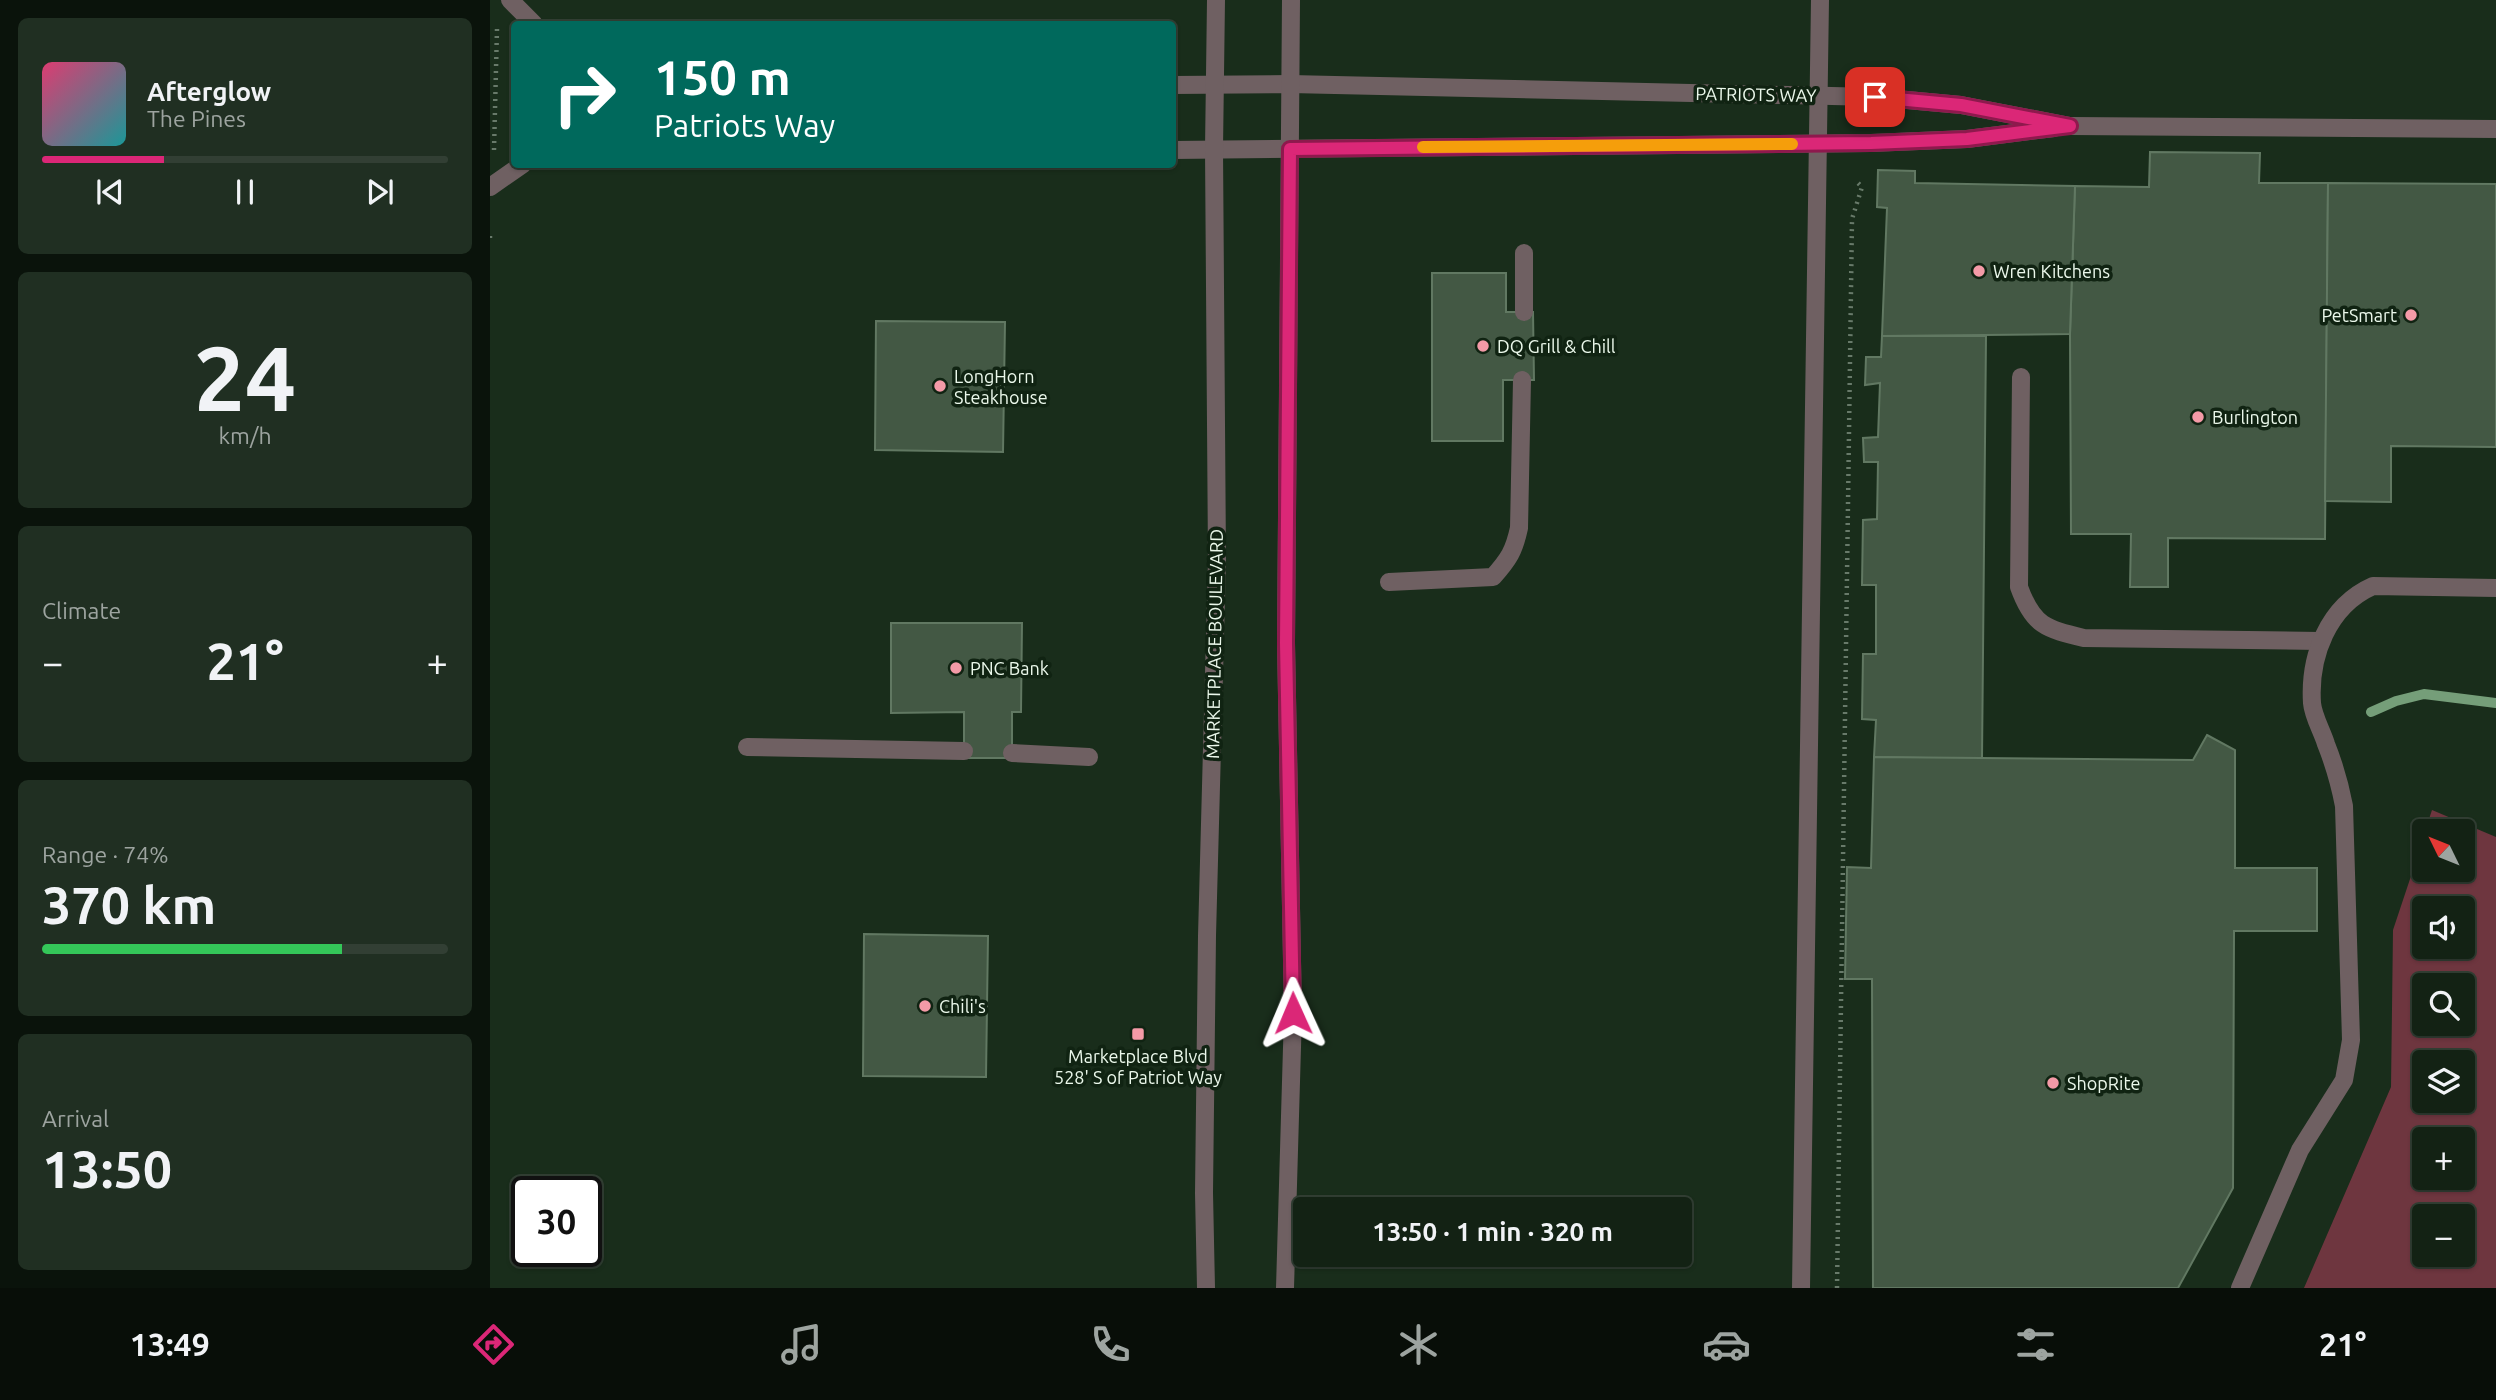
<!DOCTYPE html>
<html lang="en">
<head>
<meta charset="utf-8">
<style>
  :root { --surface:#132214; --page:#202f22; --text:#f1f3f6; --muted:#9da4a0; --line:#323f34; --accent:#db2777 }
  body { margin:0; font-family:Ubuntu,sans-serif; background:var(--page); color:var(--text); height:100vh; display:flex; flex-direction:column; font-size:26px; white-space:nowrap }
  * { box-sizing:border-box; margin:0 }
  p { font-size:23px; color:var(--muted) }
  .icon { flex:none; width:38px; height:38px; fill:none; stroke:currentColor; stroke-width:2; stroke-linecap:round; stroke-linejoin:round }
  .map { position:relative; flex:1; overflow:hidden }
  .side { display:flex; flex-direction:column; gap:18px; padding:18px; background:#0a130b; width:490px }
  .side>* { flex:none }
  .top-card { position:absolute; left:21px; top:21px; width:665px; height:147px; border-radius:7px; box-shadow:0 2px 5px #0004,0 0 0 2px var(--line); background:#00695c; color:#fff; overflow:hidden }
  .needle { width:46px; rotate:313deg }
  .tools { position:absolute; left:1922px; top:819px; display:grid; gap:14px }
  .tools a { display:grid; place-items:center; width:63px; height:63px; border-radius:7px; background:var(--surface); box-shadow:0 2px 5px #0004,0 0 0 2px var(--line); font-size:35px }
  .speed { position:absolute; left:21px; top:1176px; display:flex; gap:14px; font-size:35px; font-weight:700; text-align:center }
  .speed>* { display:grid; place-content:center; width:91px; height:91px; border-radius:50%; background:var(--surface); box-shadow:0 2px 5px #0004,0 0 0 2px var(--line); line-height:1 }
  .speed .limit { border:4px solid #111; border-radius:10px; background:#fff; color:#111 }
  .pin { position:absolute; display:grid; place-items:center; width:60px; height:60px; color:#fff; margin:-30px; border-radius:14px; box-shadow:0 4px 10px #0006 }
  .me { position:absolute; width:77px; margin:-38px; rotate:359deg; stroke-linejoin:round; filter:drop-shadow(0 0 5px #0008) }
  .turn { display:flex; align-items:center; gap:24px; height:147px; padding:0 28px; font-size:32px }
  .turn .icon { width:91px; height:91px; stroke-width:2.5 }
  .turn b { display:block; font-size:49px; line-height:60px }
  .big { font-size:52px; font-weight:600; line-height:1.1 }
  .side .tile { flex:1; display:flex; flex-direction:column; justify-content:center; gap:10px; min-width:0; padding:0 24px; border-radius:10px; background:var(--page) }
  .side .dial { align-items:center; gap:0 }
  .dial b { font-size:91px; line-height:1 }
  .song { display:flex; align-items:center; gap:21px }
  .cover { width:84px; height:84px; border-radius:10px; background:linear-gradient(135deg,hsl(340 70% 55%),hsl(180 70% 35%)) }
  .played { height:7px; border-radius:4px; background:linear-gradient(90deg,var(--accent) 30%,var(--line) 30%) }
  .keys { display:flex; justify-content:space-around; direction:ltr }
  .heat { display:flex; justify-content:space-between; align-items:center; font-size:38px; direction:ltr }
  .charge { height:10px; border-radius:5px; background:linear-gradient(90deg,#34c759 74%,var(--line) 0) }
  .trip { position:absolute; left:803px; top:1197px; width:399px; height:70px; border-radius:7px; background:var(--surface); box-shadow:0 2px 5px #0004,0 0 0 2px var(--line); font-weight:600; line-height:70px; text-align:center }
  .menu { display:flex; height:112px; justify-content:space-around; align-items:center; background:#080e08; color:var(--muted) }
  .menu .icon { width:49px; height:49px }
  .menu .current { color:var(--accent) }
  .menu b { font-size:32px; color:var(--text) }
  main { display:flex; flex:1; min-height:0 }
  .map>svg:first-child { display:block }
</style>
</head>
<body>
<main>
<section class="side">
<div class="tile">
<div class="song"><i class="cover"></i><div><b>Afterglow</b><p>The Pines</p></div></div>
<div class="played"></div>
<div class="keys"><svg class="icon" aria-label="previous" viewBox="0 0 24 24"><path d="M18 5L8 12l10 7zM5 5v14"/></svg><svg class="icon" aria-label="pause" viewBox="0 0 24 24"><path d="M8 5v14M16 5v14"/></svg><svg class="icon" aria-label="next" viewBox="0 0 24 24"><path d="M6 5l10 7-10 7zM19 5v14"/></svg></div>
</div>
<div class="tile dial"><b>24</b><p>km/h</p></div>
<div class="tile"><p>Climate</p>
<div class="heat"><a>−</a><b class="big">21°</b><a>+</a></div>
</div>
<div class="tile"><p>Range · 74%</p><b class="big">370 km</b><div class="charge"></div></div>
<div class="tile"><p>Arrival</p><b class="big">13:50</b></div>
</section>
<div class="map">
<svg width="2006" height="1288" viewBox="0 0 2006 1288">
  <rect width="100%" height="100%" fill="#192d1b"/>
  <!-- green -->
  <path fill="#6e363f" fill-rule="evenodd" d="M1942,810l64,27v451h-192l87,-201 2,-157 31,-93v33h38v-39h-37zM1972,908v39h-38v-39zM1972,985v39h-38v-39zM1934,1062h38v39h-38zM1934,1139h38v39h-38zM1972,1216v39h-38v-39z"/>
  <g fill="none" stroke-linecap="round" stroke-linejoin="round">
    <!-- stream -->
    <path stroke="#759e79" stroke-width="10" d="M1881,712l25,-11 28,-7 72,9"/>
  </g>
  <!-- building -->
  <g fill="#435844" stroke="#617862" stroke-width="2">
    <path d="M1660,152l110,1 -1,30h69l-3,356 -157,-1v49h-38l1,-53h-60l-1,-200 5,-148 74,1z"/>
    <path d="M1388,170l37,1v12l160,3 -5,148 -188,2 5,-128 -10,-1z"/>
    <path d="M1838,183l168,1v263l-105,-1v56l-66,-1z"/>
    <path d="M942,273h74v39h27l1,68h-31v61h-71z"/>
    <path d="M386,321l129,1 -2,130 -128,-2z"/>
    <path d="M1392,336h104l-4,423 -108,-2 2,-37 -14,-1 1,-65h13v-69h-14l1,-65 14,-1 1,-57h-14l-1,-24 15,-1 2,-54 -15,2 1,-28h15z"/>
    <path d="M401,623h131l-1,89h-9v46h-48v-46l-73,1z"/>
    <path d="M1717,735l28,15v118h82v63h-83l-1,257 -55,100h-305l-1,-309h-27l2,-112 24,1 3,-111 319,3z"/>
    <path d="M374,934l124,2 -2,141 -123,-1z"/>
  </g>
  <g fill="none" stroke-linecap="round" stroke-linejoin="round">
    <!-- path -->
    <g stroke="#687a6a" stroke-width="4.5" stroke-dasharray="2 5" stroke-linecap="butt">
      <path d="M4,150l3,-121"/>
      <path d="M0,236v4"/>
      <path d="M1347,1288l15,-1069 10,-32 -5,-5"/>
    </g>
    <!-- service -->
    <g stroke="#6f6062" stroke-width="18">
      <path d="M1580,126l426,3"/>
      <path d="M1034,253v59"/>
      <path d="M1531,377l-2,210c14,39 27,42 65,51l236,3"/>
      <path d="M899,582l104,-5c16,-18 21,-26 26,-49l3,-148"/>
      <path d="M257,747l217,4"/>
      <path d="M522,753l77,4"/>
      <path d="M1311,1288l19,-1288"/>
      <path d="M1750,1288l60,-138 44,-70 7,-40 -7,-234c-4,-21 -10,-42 -18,-62 -4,-13 -13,-28 -14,-41 -3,-47 16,-97 61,-117l123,2"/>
    </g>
    <!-- minor -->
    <g stroke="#6f6062" stroke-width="18">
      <path d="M20,0l24,24"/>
      <path d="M682,85l118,-1 585,13 86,8 109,21"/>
      <path d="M682,150l699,-7 96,-4 87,-11"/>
      <path d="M0,187l33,-23"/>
      <path d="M716,1288l-2,-95 3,-257 10,-375 -3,-412 2,-149"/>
      <path d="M795,1288l8,-275 -7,-370 5,-643"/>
    </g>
  </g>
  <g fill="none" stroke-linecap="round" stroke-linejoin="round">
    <defs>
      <path id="route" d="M803,1013l-7,-370 4,-494 581,-6 96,-4 103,-13 -109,-21 -86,-8"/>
    </defs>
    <!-- route casing -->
    <use href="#route" stroke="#8e194d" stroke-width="18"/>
    <!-- route -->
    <use href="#route" stroke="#db2777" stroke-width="12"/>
    <!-- slow -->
    <path stroke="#f59e0b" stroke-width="12" d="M933,147l369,-3"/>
  </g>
  <!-- markers -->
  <g fill="#f49aa7" stroke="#102312" stroke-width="2.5">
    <circle cx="1489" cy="271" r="7"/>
    <circle cx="1921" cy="315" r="7"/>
    <circle cx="993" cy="346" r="7"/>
    <circle cx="450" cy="386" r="7"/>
    <circle cx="1708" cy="417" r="7"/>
    <circle cx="466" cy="668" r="7"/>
    <circle cx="435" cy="1006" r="7"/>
    <rect x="641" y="1027" width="14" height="14" rx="3.5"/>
    <circle cx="1563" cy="1083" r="7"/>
  </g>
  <g text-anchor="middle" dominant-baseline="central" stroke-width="7" stroke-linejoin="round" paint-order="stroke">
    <!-- street labels -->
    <g font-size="18" fill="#ebf8eb" stroke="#102312">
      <text transform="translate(1266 94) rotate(1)">PATRIOTS WAY</text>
      <text transform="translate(724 644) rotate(-89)">MARKETPLACE BOULEVARD</text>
    </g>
    <!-- poi labels -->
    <g font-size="18" fill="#ebf8eb" stroke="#102312" text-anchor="start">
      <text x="1503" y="271">Wren Kitchens</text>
      <text x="1907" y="315" text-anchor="end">PetSmart</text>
      <text x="1007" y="346">DQ Grill &amp; Chill</text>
      <text x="464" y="376">LongHorn<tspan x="464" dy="21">Steakhouse</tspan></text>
      <text x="1722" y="417">Burlington</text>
      <text x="480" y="668">PNC Bank</text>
      <text x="449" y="1006">Chili's</text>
      <text x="648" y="1056" text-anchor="middle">Marketplace Blvd<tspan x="648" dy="21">528' S of Patriot Way</tspan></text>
      <text x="1577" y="1083">ShopRite</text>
    </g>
  </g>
</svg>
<div class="tools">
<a><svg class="needle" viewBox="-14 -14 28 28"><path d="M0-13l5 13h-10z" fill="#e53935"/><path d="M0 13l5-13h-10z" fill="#9da4a0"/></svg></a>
<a><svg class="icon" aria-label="sound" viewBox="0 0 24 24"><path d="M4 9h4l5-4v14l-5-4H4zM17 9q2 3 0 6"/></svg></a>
<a><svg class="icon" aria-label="search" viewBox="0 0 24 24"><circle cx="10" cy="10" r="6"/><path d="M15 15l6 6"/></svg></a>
<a><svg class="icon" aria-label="layers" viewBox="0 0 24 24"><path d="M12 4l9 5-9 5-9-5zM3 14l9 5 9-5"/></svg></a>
<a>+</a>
<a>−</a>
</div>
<div class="speed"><div class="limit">30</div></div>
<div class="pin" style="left:1385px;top:97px;background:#d93025"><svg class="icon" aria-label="arrive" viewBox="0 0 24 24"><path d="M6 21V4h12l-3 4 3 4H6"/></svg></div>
<svg class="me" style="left:803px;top:1013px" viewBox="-20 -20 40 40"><path d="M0-17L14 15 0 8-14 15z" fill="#db2777" stroke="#fff" stroke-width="4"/></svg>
<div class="trip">13:50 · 1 min · 320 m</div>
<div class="top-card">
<div class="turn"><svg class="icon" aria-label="right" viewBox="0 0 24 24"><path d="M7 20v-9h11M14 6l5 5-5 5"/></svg><div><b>150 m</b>Patriots Way</div></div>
</div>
</div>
</main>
<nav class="menu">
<b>13:49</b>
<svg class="icon current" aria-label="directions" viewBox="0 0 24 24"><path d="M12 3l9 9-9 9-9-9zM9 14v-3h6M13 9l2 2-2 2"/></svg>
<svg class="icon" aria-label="music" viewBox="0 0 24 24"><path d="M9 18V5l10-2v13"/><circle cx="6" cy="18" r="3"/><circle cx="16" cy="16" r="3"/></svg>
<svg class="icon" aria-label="phone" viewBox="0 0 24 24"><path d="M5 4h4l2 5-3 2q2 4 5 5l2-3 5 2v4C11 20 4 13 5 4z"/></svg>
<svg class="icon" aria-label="climate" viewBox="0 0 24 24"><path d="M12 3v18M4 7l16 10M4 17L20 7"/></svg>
<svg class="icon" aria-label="car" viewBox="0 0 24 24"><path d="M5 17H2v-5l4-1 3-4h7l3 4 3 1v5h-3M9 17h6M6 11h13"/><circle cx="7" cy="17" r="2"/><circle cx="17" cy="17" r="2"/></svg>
<svg class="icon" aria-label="filters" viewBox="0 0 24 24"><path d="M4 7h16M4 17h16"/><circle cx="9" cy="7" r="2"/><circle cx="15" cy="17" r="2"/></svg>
<b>21°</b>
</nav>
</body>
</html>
